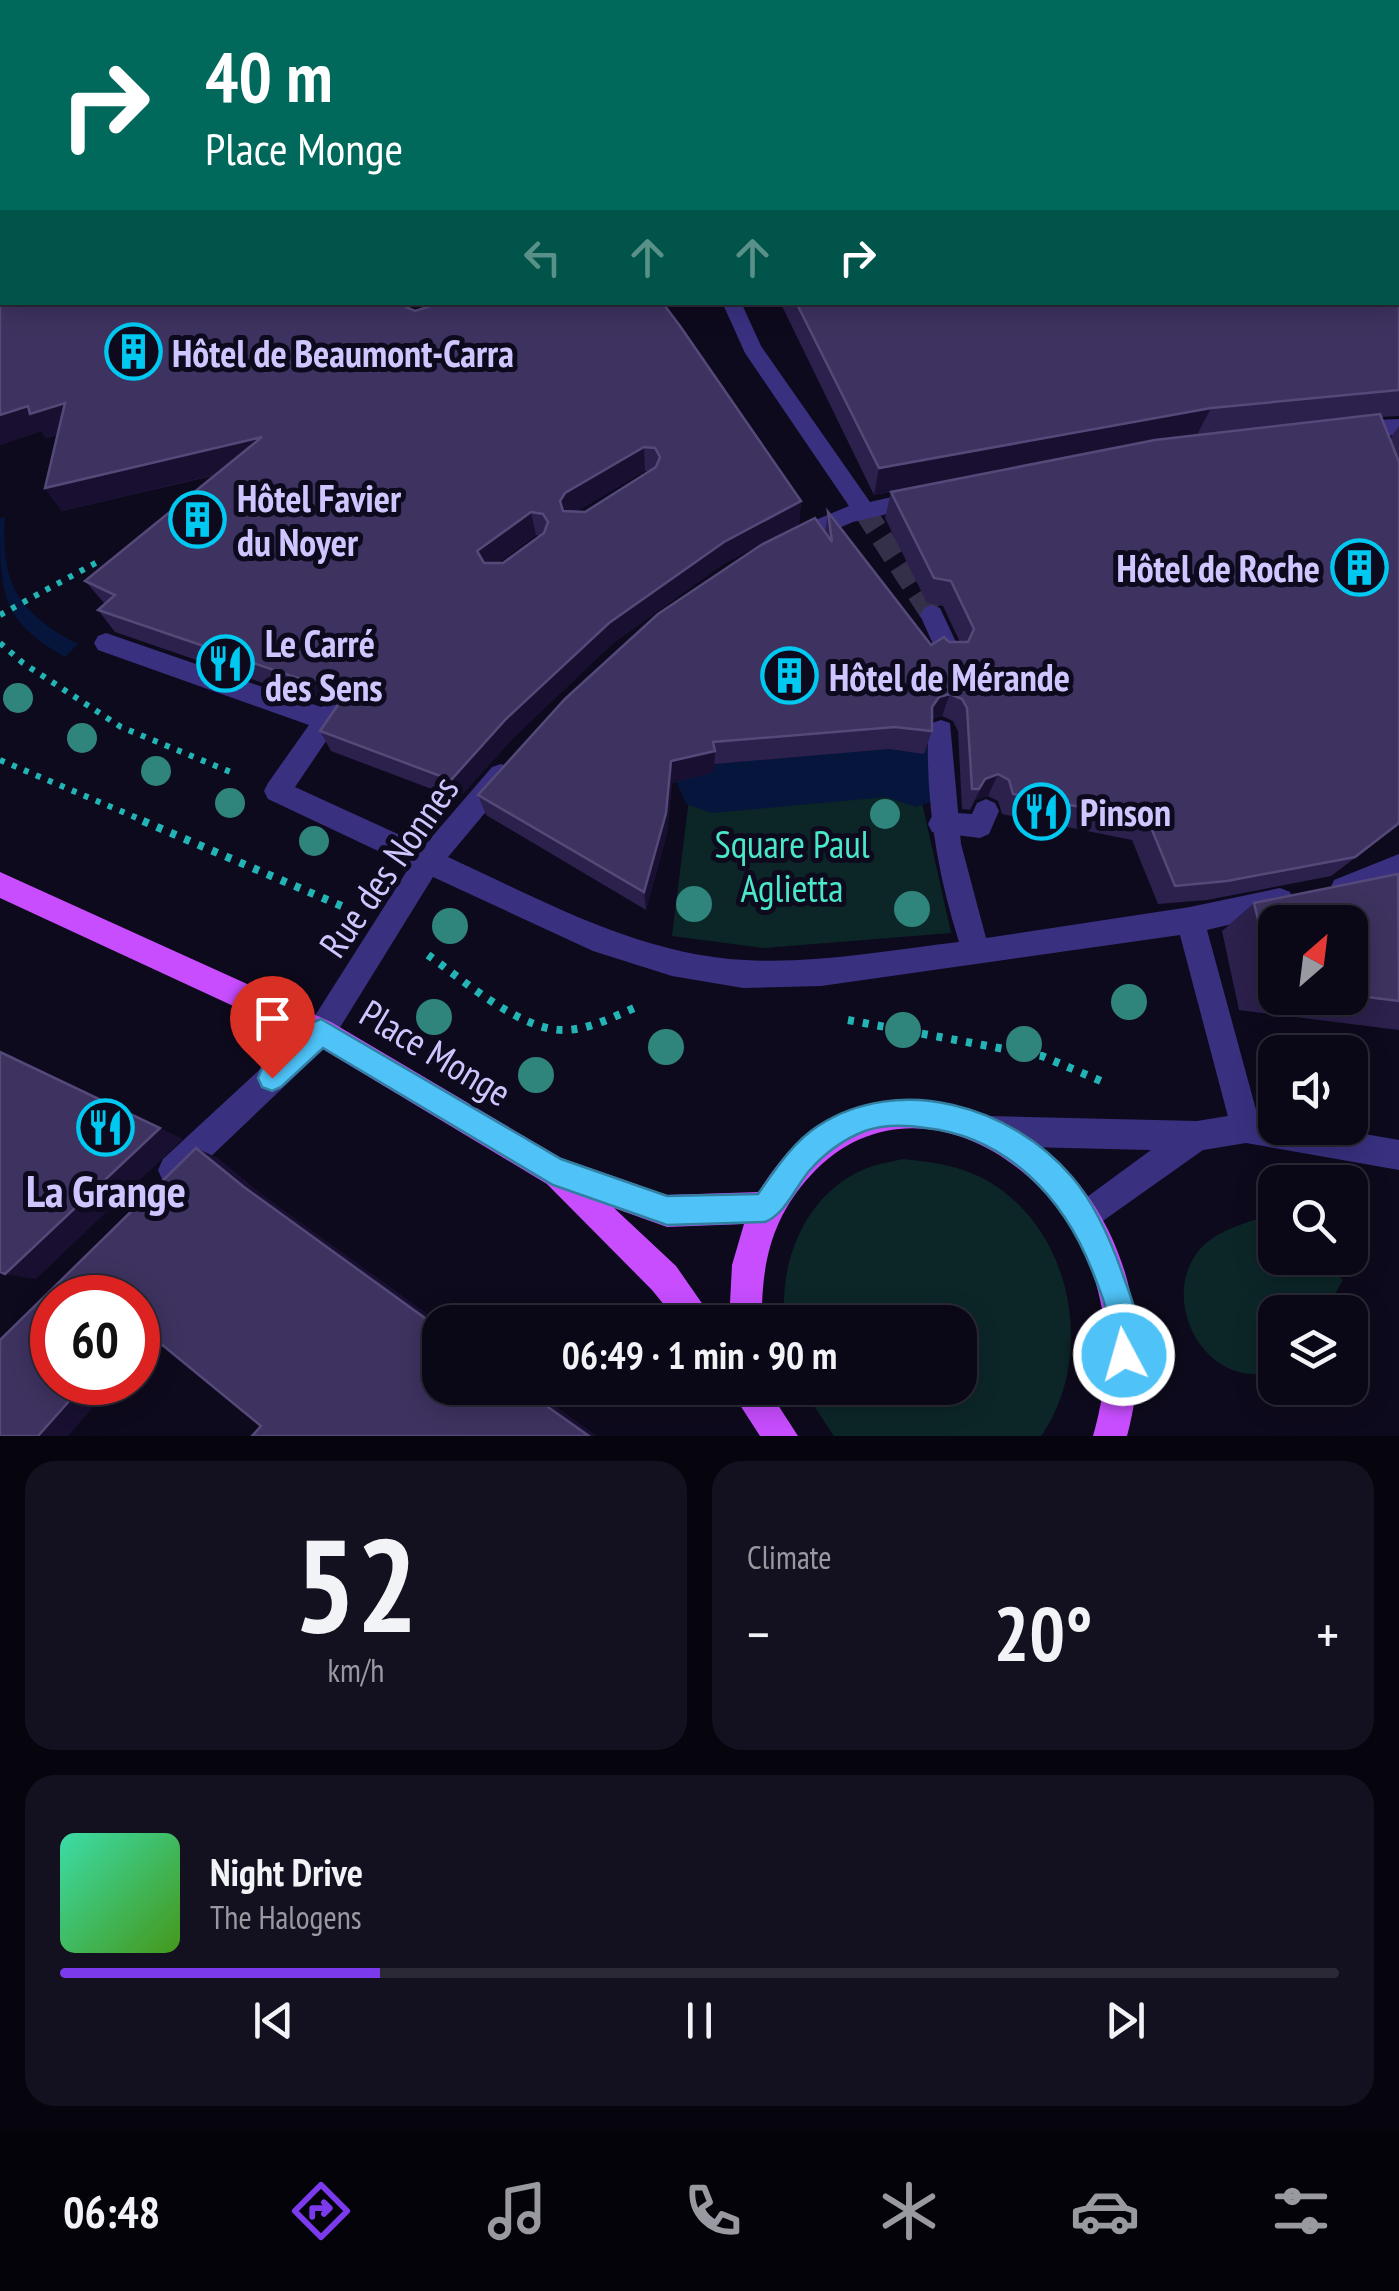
<!DOCTYPE html>
<html lang="en">
<head>
<meta charset="utf-8">
<style>
  :root { --surface:#0a0816; --page:#13111f; --text:#f1f3f6; --muted:#999aa1; --line:#2a2935; --accent:#7c3aed }
  body { margin:0; font-family:"PT Sans Narrow",sans-serif; background:var(--page); color:var(--text); height:100vh; display:flex; flex-direction:column; font-size:38px; white-space:nowrap }
  * { box-sizing:border-box; margin:0 }
  p { font-size:32px; color:var(--muted) }
  .icon { flex:none; width:55px; height:55px; fill:none; stroke:currentColor; stroke-width:2; stroke-linecap:round; stroke-linejoin:round }
  .map { position:relative; height:1436px; overflow:hidden }
  .panel { display:flex; flex-direction:column; gap:25px; padding:25px; background:#06040c; flex:1 }
  .panel>* { flex:none }
  .hud { position:absolute; left:0px; top:0px; width:1400px; height:305px; box-shadow:0 5px 25px #0003,0 0 0 2px var(--line); background:#00695c; color:#fff; overflow:hidden }
  .needle { width:65px; rotate:28deg }
  .controls { position:absolute; left:1258px; top:905px; display:grid; gap:20px }
  .controls a { display:grid; place-items:center; width:110px; height:110px; border-radius:20px; background:var(--surface); box-shadow:0 5px 25px #0003,0 0 0 2px var(--line); font-size:50px }
  .speed { position:absolute; left:30px; top:1275px; display:flex; gap:20px; font-size:50px; font-weight:700; text-align:center }
  .speed>* { display:grid; place-content:center; width:130px; height:130px; border-radius:50%; background:var(--surface); box-shadow:0 5px 25px #0003,0 0 0 2px var(--line); line-height:1 }
  .speed .limit { border:15px solid #d22; background:#fff; color:#111 }
  .pin { position:absolute; display:grid; place-items:center; width:85px; height:85px; color:#fff; margin:-102px -42px; border-radius:50% 50% 50% 0; rotate:-45deg; box-shadow:0 0 10px #0007 }
  .pin .icon { rotate:45deg }
  .me { position:absolute; width:110px; margin:-55px; rotate:354deg; stroke-linejoin:round; filter:drop-shadow(0 0 8px #0008) }
  .turn { display:flex; align-items:center; gap:35px; height:210px; padding:0 40px; font-size:45px }
  .turn .icon { width:130px; height:130px; stroke-width:2.5 }
  .turn b { display:block; font-size:70px; line-height:85px }
  .lanes { display:flex; align-items:center; height:95px; padding:0 40px; background:#0003; justify-content:center; gap:50px; direction:ltr }
  .lanes .off { opacity:.35 }
  .big { font-size:75px; font-weight:600; line-height:1.1 }
  .panel .card { flex:1; display:flex; flex-direction:column; justify-content:center; gap:15px; min-width:0; padding:0 35px; border-radius:30px; background:var(--page) }
  .panel .dial { align-items:center; gap:0 }
  .dial b { font-size:130px; line-height:1 }
  .song { display:flex; align-items:center; gap:30px }
  .cover { width:120px; height:120px; border-radius:15px; background:linear-gradient(135deg,hsl(160 70% 55%),hsl(100 70% 35%)) }
  .played { height:10px; border-radius:5px; background:linear-gradient(90deg,var(--accent) 25%,var(--line) 25%) }
  .keys { display:flex; justify-content:space-around; direction:ltr }
  .heat { display:flex; justify-content:space-between; align-items:center; font-size:55px; direction:ltr }
  .panel .tiles { flex:1; display:grid; gap:25px; grid-template-columns:1fr 1fr }
  .card:last-child { grid-column:span 2 }
  .trip { position:absolute; left:422px; top:1305px; width:555px; height:100px; border-radius:30px; background:var(--surface); box-shadow:0 5px 25px #0003,0 0 0 2px var(--line); font-weight:600; line-height:100px; text-align:center }
  .tabs { display:flex; height:160px; justify-content:space-around; align-items:center; background:#040309; color:var(--muted) }
  .tabs .icon { width:70px; height:70px }
  .tabs .active { color:var(--accent) }
  .tabs b { font-size:45px; color:var(--text) }
  .map>svg:first-child { display:block }
</style>
</head>
<body>
<div class="map">
<svg width="1399" height="1436" viewBox="0 0 1399 1436">
  <rect width="100%" height="100%" fill="#0e0a1d"/>
  <!-- green -->
  <g fill="#0c2627">
    <path d="M886,778l33,11 32,144 -187,15 -92,-12 18,-145z"/>
    <path d="M903,1159c26,3 50,5 75,17 94,45 120,179 63,260h-207l-32,-48h158v-66h-175c-7,-60 21,-129 80,-153 11,-5 26,-7 38,-10z"/>
    <path d="M1254,1220h21v38h45l23,22 -18,32h-50v58c-63,23 -115,-61 -80,-114 12,-20 38,-29 59,-36z"/>
  </g>
  <!-- water -->
  <path fill="#05153b" d="M5,517c-5,66 14,97 73,127l-13,13c-65,-37 -65,-64 -65,-139z"/>
  <g fill="none" stroke-linecap="round" stroke-linejoin="round">
    <!-- canal -->
    <path fill="#05153b" fill-rule="evenodd" d="M886,733l56,19 10,23 -10,23 -26,9 -30,-10 -174,16 -26,-9 -10,-23 10,-23 26,-9z"/>
    <!-- pedestrian-tunnel-far1 -->
    <path stroke="#35304a" stroke-width="18" stroke-dasharray="18 9" stroke-linecap="butt" d="M552,2l14,-2"/>
    <!-- pedestrian-tunnel -->
    <path stroke="#35304a" stroke-width="22" stroke-dasharray="22 11" stroke-linecap="butt" d="M864,510l68,105"/>
    <!-- path-far1 -->
    <g stroke="#23b5b5" stroke-width="6" stroke-dasharray="5 8" stroke-linecap="butt">
      <path d="M0,615l101,-55"/>
      <path d="M0,643l23,20 98,64 112,46"/>
      <path d="M0,760l149,63"/>
    </g>
    <!-- path -->
    <g stroke="#23b5b5" stroke-width="8" stroke-dasharray="6 9" stroke-linecap="butt">
      <path d="M143,821l201,86"/>
      <path d="M428,955c35,25 94,77 138,75 26,-1 51,-15 75,-25"/>
      <path d="M848,1020l194,36 59,25"/>
    </g>
    <!-- service -->
    <g fill="#393180" fill-rule="evenodd">
      <path d="M986,799l9,4 4,8 -10,23 -9,4 -48,-6 -4,-8 4,-8 9,-4 31,2 5,-11z"/>
      <path d="M1246,1113l29,5v10h55l69,12v30l-153,-27 -43,7 -120,85 -11,-5 -5,-11 5,-11 79,-58 -162,-4 -11,-4 -4,-11 4,-11 11,-4 208,5z"/>
    </g>
    <!-- pedestrian -->
    <g fill="#393180" fill-rule="evenodd">
      <path d="M587,0h16l1,2h-15z"/>
      <path d="M722,302h19l20,44 109,156 48,-11 11,8 -3,6 -73,17 -63,27 -8,-3 -3,-6 3,-6 67,-28 -104,-153z"/>
      <path d="M1399,419v16l-47,2 -11,-8 11,-8z"/>
      <path d="M932,605l8,3 22,47 -3,7h-18l-21,-47 4,-7z"/>
      <path d="M106,633l215,74 9,-4 9,3 3,8 -3,8 -44,65 129,59 68,-79 9,-3 9,3 4,8 -4,8 -62,74c94,43 191,98 297,103 71,4 144,-10 214,-18 -22,-70 -33,-138 -31,-211l4,-8 9,-3 9,3 11,121 25,94 204,-31 90,-19 10,4 4,9 -4,9 -83,20 54,198 -4,11 -11,4 -11,-4 -4,-11 -51,-193 -359,51 -78,2 -71,-12 -79,-25 -160,-74 -102,165 -10,5 -10,-5 -5,-10 5,-10 99,-156 -142,-67 -4,-8 4,-8 41,-58 -211,-75 -4,-7 4,-7z"/>
      <path d="M1399,854v25l-55,23 -10,-4 -4,-9 4,-9z"/>
    </g>
    <!-- minor -->
    <path fill="#393180" fill-rule="evenodd" d="M321,1017l10,5 5,10 -5,10 -146,139 -11,5 -11,-5 -5,-11 5,-11 148,-137z"/>
    <!-- primary -->
    <g fill="#c84dff" fill-rule="evenodd">
      <path d="M0,872l331,150 230,136 106,37 92,-3c23,-40 59,-72 103,-85 45,-14 84,-8 126,9 124,50 173,198 139,320h-34c16,-55 18,-111 -1,-165 -39,-114 -185,-200 -281,-96 -40,43 -50,91 -49,147h-33l3,-57 12,-41 -77,3 -53,-19 62,58 39,56h-37l-26,-32 -105,-106 -236,-142 -311,-144z"/>
      <path d="M729,1388h38l31,48h-38z"/>
    </g>
  </g>
  <!-- trees -->
  <g fill="#2f847c">
    <circle cx="18" cy="698" r="15"/>
    <circle cx="82" cy="738" r="15"/>
    <circle cx="156" cy="771" r="15"/>
    <circle cx="230" cy="803" r="15"/>
    <circle cx="885" cy="814" r="15"/>
    <circle cx="314" cy="841" r="15"/>
    <circle cx="694" cy="904" r="18"/>
    <circle cx="912" cy="909" r="18"/>
    <circle cx="450" cy="926" r="18"/>
    <circle cx="1129" cy="1002" r="18"/>
    <circle cx="434" cy="1017" r="18"/>
    <circle cx="903" cy="1030" r="18"/>
    <circle cx="1024" cy="1044" r="18"/>
    <circle cx="666" cy="1047" r="18"/>
    <circle cx="536" cy="1075" r="18"/>
  </g>
  <!-- wall -->
  <g fill="#2c204c" fill-rule="evenodd">
    <path d="M0,0h186v2h-184v300l404,5 9,4 12,-4 -3,-5h238l139,199 -2,23 -76,40 -111,80 -100,95 -54,60 -127,-48 -11,-20 17,-25 -3,-6 -3,-1 -10,4 -206,-71 -17,-22 7,-6 -20,-23 131,-106 -154,36 -17,-23 12,-53 -11,3 -5,-7 -41,14zM645,471h5l-65,41 -8,-1zM536,535l4,1 -37,27h-5z"/>
    <path d="M647,0h752v48h-1v-46h-750z"/>
    <path d="M1399,186v230l-18,1 9,22 9,-13v399l-68,51 -124,24 -49,4 -26,-64 -130,-26 -4,-13 -10,-5 -13,4 -5,10 -8,-1 -4,-78 -5,-10 -11,-5 -10,3v12l-8,23 -35,-5 -175,15v8l-42,11 -5,50 -21,77 -160,-95 -8,-20 347,-263 3,-20 103,133 29,-3 -17,-36 -16,-3 -42,-85 6,-26 -17,3 -94,-193h618z"/>
    <path d="M1399,874v156l-160,-20 -17,-79 32,-28zM1275,922h75v76h-75z"/>
  </g>
  <!-- shaded-wall -->
  <g fill="#191031">
    <rect x="172" y="0" width="14" height="2"/>
    <path d="M65,403l15,25 -34,10 -5,-7 -41,14v-30l28,-9z"/>
    <path d="M1211,408l-14,27 -323,60 5,-27z"/>
    <path d="M262,437l11,24 -211,50 -17,-23z"/>
    <path d="M644,447l1,24 -77,46 -4,7 -4,-23 5,-8z"/>
    <path d="M801,501l-2,23 -76,40 -111,80 -100,95 -54,60 -7,-19 55,-61 103,-96 115,-81z"/>
    <path d="M531,512l5,23 -53,39 -6,-23z"/>
    <path d="M320,679l11,20 -10,4 -12,-21z"/>
    <path d="M950,694l-8,22 -11,3 1,-12 7,-10z"/>
    <path d="M715,751l-1,21 -42,11 -5,50 -21,77 -2,-18 27,-131z"/>
    <path d="M998,774l-10,22 -13,4 -5,10 15,-31z"/>
    <path d="M0,1052l183,87 -147,140 -31,-5z"/>
    <path d="M196,1148l22,10 46,38 176,127v6l-196,-142z"/>
    <path d="M138,1322l21,3 -21,28z"/>
    <path d="M86,1382h29l-47,54h-30z"/>
    <path d="M521,1388h9l67,48h-8z"/>
  </g>
  <!-- building -->
  <g fill="#3e3260" stroke="#554979" stroke-width="2.5" fill-rule="evenodd">
    <path d="M0,0h172v2h-170v67h-2z"/>
    <path d="M239,0h260l1,2h-261z"/>
    <path d="M663,0h736v19h-1v-17h-733z"/>
    <path d="M2,91v211h402l2,5 9,4 28,-9h219l18,24 121,175 -77,41 -115,81 -103,96 -55,61 -131,-49 20,-29 -7,-3 -4,-17 -9,-3 -11,3 -211,-72 17,-15 -30,-14 177,-144 -217,51 20,-85 -35,11 -2,-8 -28,9v-323zM644,447l11,1 5,9 -4,10 -71,45 -22,-1 -3,-10 5,-8zM531,512l12,2 5,8 -4,11 -41,30h-19l-7,-12z"/>
    <path d="M1398,186h1v204l-188,18 -332,60 -83,-166h602z"/>
    <path d="M1380,414l19,48v361l-44,34 -128,24 -52,5 -27,-66 -135,-26 -4,-14 -11,-6 -13,5 -6,10h-7l-5,-81 -5,-9 -12,-5 -11,3 -7,10v24l-37,-4 -182,15 2,9 -44,10 -5,52 -22,79 -166,-97 87,-96 93,-85 103,-69 54,-27 17,24 -4,-30 103,133 13,-8 5,5h19l6,-13 -23,-48 -17,-3 -43,-86 264,-52z"/>
    <path d="M1398,874l1,127 -49,-6v-73h-75l-1,64 -20,-83z"/>
    <path d="M0,1052l160,76 -155,146 -5,-2z"/>
    <path d="M196,1148l48,39 196,142v59h81l68,48h-337l9,-10 -123,-101v-27h-86v84h34l-48,54h-38v-96z"/>
  </g>
  <!-- route -->
  <path fill="#4fc3f7" stroke="#337fa1" stroke-width="2.5" d="M321,1019l240,140 106,37 91,-2c17,-24 35,-52 60,-68 81,-53 194,-20 254,51 24,28 40,66 52,101 10,27 23,59 11,88l-11,4 -10,-4c-8,-18 -3,-35 -7,-53 -3,-14 -10,-30 -15,-43 -29,-73 -85,-133 -166,-142 -20,-3 -41,-4 -61,3 -21,8 -41,23 -56,40 -14,17 -24,43 -44,51l-98,3 -114,-40 -230,-137 -42,39 -9,4 -10,-4 -4,-9 4,-10 49,-45z"/>
  <!-- icons -->
  <defs>
    <symbol id="building-ring" viewBox="-11 -11 22 22"><circle r="9.5" fill="#0e0a1d" stroke="#00c9f1" stroke-width="1.5"/><path d="M-4-6H4V6H1V3H-1V6H-4ZM-2.5-4.3h1.7v1.8h-1.7ZM.8-4.3h1.7v1.8H.8ZM-2.5-1h1.7V.8h-1.7ZM.8-1h1.7V.8H.8Z" fill="#00c9f1"/></symbol>
    <symbol id="restaurant-ring" viewBox="-11 -11 22 22"><circle r="9.5" fill="#0e0a1d" stroke="#00c9f1" stroke-width="1.5"/><path d="M-5-6h1v4h1v-4h1v4h1v-4h1v5L-1.5 .5V6h-2V.5L-5-1ZM5-6V6H3V1.5H1.5Q1.5-4 5-6Z" fill="#00c9f1"/></symbol>
  </defs>
  <g fill-rule="evenodd">
    <use href="#building-ring" x="102" y="320" width="63" height="63"/>
    <use href="#building-ring" x="166" y="488" width="63" height="63"/>
    <use href="#building-ring" x="1328" y="536" width="63" height="63"/>
    <use href="#restaurant-ring" x="194" y="632" width="63" height="63"/>
    <use href="#building-ring" x="758" y="644" width="63" height="63"/>
    <use href="#restaurant-ring" x="1010" y="780" width="63" height="63"/>
    <use href="#restaurant-ring" x="74" y="1096" width="63" height="63"/>
  </g>
  <g text-anchor="middle" dominant-baseline="central" stroke-width="10" stroke-linejoin="round" paint-order="stroke">
    <!-- poi labels -->
    <g font-size="38" font-weight="bold" fill="#d0c6ff" stroke="#0e0a1d" text-anchor="start">
      <text x="172" y="352">Hôtel de Beaumont-Carra</text>
      <text x="237" y="497">Hôtel Favier<tspan x="237" dy="44">du Noyer</tspan></text>
      <text x="1320" y="567" text-anchor="end">Hôtel de Roche</text>
      <text x="265" y="642">Le Carré<tspan x="265" dy="44">des Sens</tspan></text>
      <text x="829" y="676">Hôtel de Mérande</text>
      <text x="1080" y="811">Pinson</text>
    </g>
    <!-- park labels -->
    <g font-size="38" fill="#4ae7ca" stroke="#0e0a1d">
      <text x="792" y="843">Square Paul<tspan x="792" dy="44">Aglietta</tspan></text>
    </g>
    <!-- street labels -->
    <g font-size="38" fill="#d0c6ff" stroke="#0e0a1d">
      <text transform="translate(388 866) rotate(-55)">Rue des Nonnes</text>
      <text transform="translate(436 1052) rotate(31)">Place Monge</text>
    </g>
    <!-- near-poi labels -->
    <g font-size="45" font-weight="bold" fill="#d0c6ff" stroke="#0e0a1d">
      <text x="106" y="1190">La Grange</text>
    </g>
  </g>
</svg>
<div class="controls">
<a><svg class="needle" viewBox="-14 -14 28 28"><path d="M0-13l5 13h-10z" fill="#e53935"/><path d="M0 13l5-13h-10z" fill="#999aa1"/></svg></a>
<a><svg class="icon" aria-label="sound" viewBox="0 0 24 24"><path d="M4 9h4l5-4v14l-5-4H4zM17 9q2 3 0 6"/></svg></a>
<a><svg class="icon" aria-label="search" viewBox="0 0 24 24"><circle cx="10" cy="10" r="6"/><path d="M15 15l6 6"/></svg></a>
<a><svg class="icon" aria-label="layers" viewBox="0 0 24 24"><path d="M12 4l9 5-9 5-9-5zM3 14l9 5 9-5"/></svg></a>
</div>
<div class="speed"><div class="limit">60</div></div>
<div class="pin" style="left:272px;top:1078px;background:#d93025"><svg class="icon" aria-label="arrive" viewBox="0 0 24 24"><path d="M6 21V4h12l-3 4 3 4H6"/></svg></div>
<svg class="me" style="left:1124px;top:1355px" viewBox="-20 -20 40 40"><circle r="17" fill="#4fc3f7" stroke="#fff" stroke-width="3"/><path d="M0-11L8 9 0 5-8 9z" fill="#fff"/></svg>
<div class="trip">06:49 · 1 min · 90 m</div>
<div class="hud">
<div class="turn"><svg class="icon" aria-label="right" viewBox="0 0 24 24"><path d="M7 20v-9h11M14 6l5 5-5 5"/></svg><div><b>40 m</b>Place Monge</div></div>
<div class="lanes"><svg class="icon off" aria-label="left" viewBox="0 0 24 24"><path d="M17 20v-9H6M10 6l-5 5 5 5"/></svg><svg class="icon off" aria-label="ahead" viewBox="0 0 24 24"><path d="M12 20V5M6 11l6-6 6 6"/></svg><svg class="icon off" aria-label="ahead" viewBox="0 0 24 24"><path d="M12 20V5M6 11l6-6 6 6"/></svg><svg class="icon" aria-label="right" viewBox="0 0 24 24"><path d="M7 20v-9h11M14 6l5 5-5 5"/></svg></div>
</div>
</div>
<section class="panel">
<div class="tiles">
<div class="card dial"><b>52</b><p>km/h</p></div>
<div class="card"><p>Climate</p>
<div class="heat"><a>−</a><b class="big">20°</b><a>+</a></div>
</div>
<div class="card">
<div class="song"><i class="cover"></i><div><b>Night Drive</b><p>The Halogens</p></div></div>
<div class="played"></div>
<div class="keys"><svg class="icon" aria-label="previous" viewBox="0 0 24 24"><path d="M18 5L8 12l10 7zM5 5v14"/></svg><svg class="icon" aria-label="pause" viewBox="0 0 24 24"><path d="M8 5v14M16 5v14"/></svg><svg class="icon" aria-label="next" viewBox="0 0 24 24"><path d="M6 5l10 7-10 7zM19 5v14"/></svg></div>
</div>
</div>
</section>
<nav class="tabs">
<b>06:48</b>
<svg class="icon active" aria-label="directions" viewBox="0 0 24 24"><path d="M12 3l9 9-9 9-9-9zM9 14v-3h6M13 9l2 2-2 2"/></svg>
<svg class="icon" aria-label="music" viewBox="0 0 24 24"><path d="M9 18V5l10-2v13"/><circle cx="6" cy="18" r="3"/><circle cx="16" cy="16" r="3"/></svg>
<svg class="icon" aria-label="phone" viewBox="0 0 24 24"><path d="M5 4h4l2 5-3 2q2 4 5 5l2-3 5 2v4C11 20 4 13 5 4z"/></svg>
<svg class="icon" aria-label="climate" viewBox="0 0 24 24"><path d="M12 3v18M4 7l16 10M4 17L20 7"/></svg>
<svg class="icon" aria-label="car" viewBox="0 0 24 24"><path d="M5 17H2v-5l4-1 3-4h7l3 4 3 1v5h-3M9 17h6M6 11h13"/><circle cx="7" cy="17" r="2"/><circle cx="17" cy="17" r="2"/></svg>
<svg class="icon" aria-label="filters" viewBox="0 0 24 24"><path d="M4 7h16M4 17h16"/><circle cx="9" cy="7" r="2"/><circle cx="15" cy="17" r="2"/></svg>
</nav>
</body>
</html>
